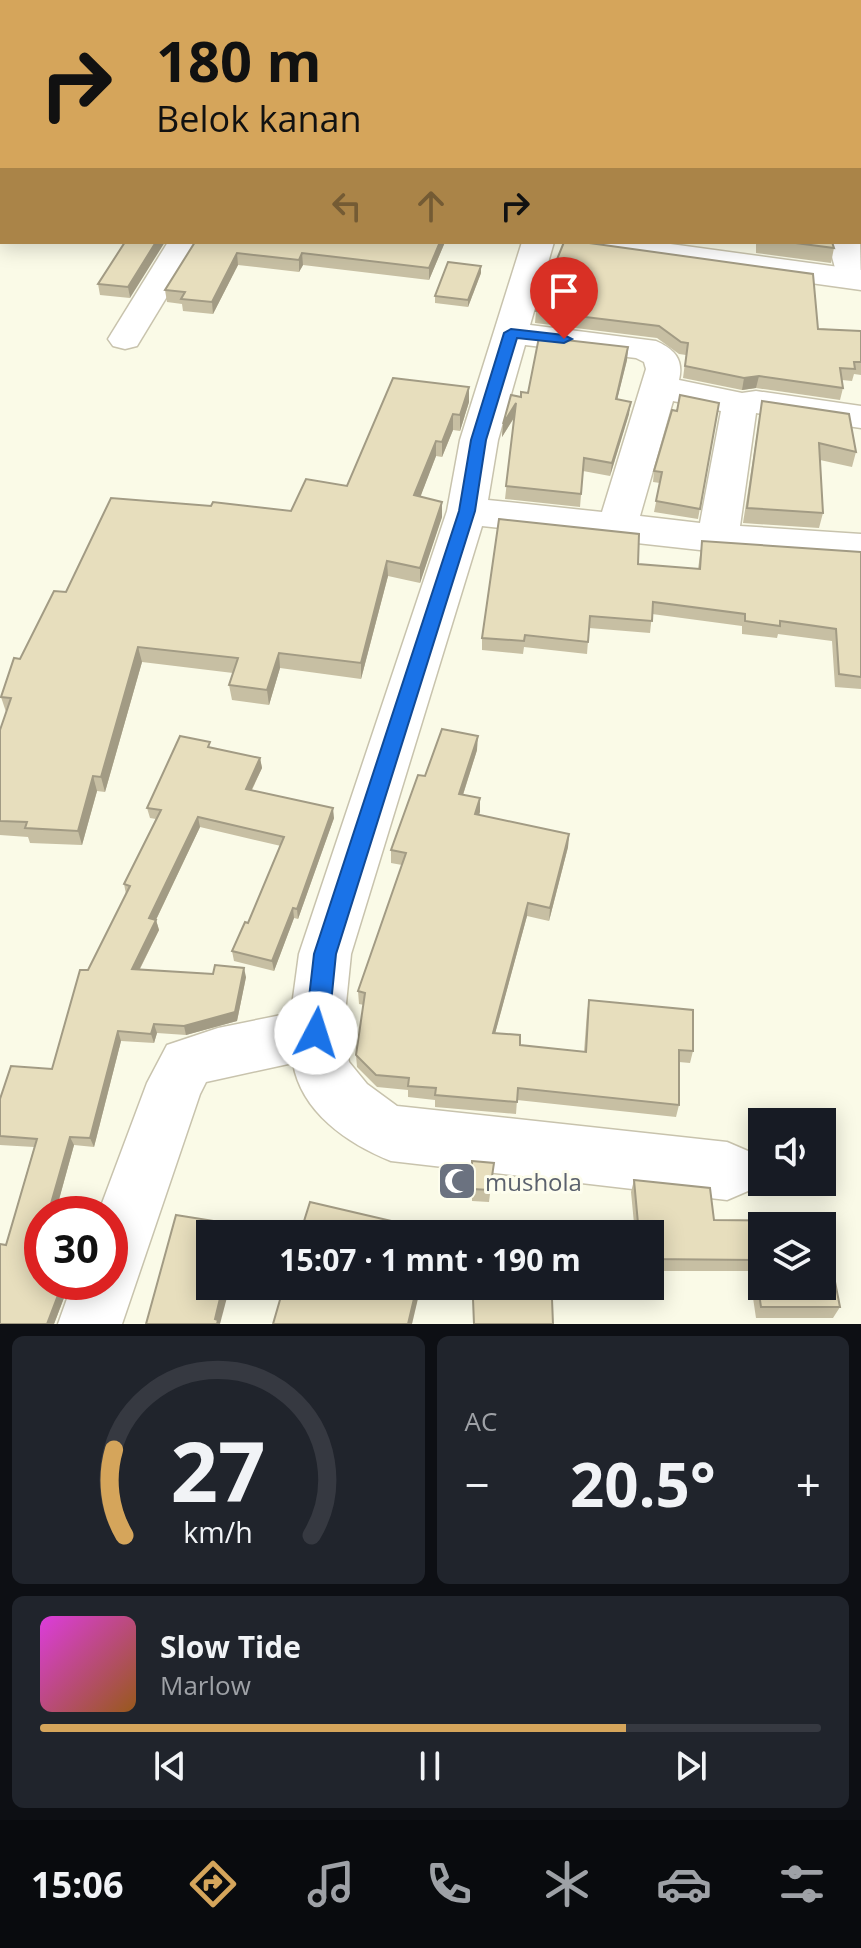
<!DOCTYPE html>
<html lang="id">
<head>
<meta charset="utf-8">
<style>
  :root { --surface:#171b24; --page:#20242c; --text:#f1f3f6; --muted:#9ea1a6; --line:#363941; --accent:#d5a55b }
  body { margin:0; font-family:"Open Sans",sans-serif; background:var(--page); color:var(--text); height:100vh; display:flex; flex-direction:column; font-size:30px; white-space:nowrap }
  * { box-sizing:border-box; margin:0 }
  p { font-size:26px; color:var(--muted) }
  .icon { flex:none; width:44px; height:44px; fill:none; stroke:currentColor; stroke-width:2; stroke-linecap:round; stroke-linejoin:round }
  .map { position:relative; height:1324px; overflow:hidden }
  .drawer { display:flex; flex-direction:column; gap:12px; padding:12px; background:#0d0f14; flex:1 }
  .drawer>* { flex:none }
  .top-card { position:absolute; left:0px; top:0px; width:862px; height:244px; box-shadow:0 4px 20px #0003; background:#d5a55b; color:#111; overflow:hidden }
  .buttons { position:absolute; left:748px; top:1108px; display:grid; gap:16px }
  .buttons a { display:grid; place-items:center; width:88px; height:88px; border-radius:0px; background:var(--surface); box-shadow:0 4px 20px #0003; font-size:40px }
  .speed { position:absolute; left:24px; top:1196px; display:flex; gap:16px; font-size:40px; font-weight:700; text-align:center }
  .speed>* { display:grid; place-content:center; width:104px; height:104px; border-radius:50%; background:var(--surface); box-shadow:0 4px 20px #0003; line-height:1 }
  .speed .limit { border:12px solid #d22; background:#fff; color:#111 }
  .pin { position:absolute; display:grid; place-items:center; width:68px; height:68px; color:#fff; margin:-82px -34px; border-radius:50% 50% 50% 0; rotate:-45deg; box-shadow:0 0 8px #0007 }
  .pin .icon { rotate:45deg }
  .me { position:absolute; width:88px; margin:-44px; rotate:5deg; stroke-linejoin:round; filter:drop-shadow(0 0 6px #0008) }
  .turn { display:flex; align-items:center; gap:28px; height:168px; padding:0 24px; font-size:36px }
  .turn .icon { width:104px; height:104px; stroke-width:2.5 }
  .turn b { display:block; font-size:56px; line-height:68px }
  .lanes { display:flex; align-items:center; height:76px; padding:0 24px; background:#0003; justify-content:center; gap:40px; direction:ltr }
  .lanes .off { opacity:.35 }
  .big { font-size:60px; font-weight:700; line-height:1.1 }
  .drawer .tile { flex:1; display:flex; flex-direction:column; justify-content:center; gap:12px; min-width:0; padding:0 28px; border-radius:12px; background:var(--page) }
  .drawer .dial { align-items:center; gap:0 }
  .dial svg { height:208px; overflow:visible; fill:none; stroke:var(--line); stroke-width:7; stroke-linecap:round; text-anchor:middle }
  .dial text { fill:var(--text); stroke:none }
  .song { display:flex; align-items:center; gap:24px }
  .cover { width:96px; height:96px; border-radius:12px; background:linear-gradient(135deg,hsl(300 70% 55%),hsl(30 70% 35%)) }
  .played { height:8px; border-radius:4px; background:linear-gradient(90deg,var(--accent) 75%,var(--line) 75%) }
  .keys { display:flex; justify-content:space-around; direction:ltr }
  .heat { display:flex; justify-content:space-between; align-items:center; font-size:44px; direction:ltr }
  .drawer .tiles { flex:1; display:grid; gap:12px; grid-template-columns:1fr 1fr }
  .tile:last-child { grid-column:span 2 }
  .trip { position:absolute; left:196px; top:1220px; width:468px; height:80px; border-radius:0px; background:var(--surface); box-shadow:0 4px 20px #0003; font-weight:700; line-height:80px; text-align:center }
  .menu { display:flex; height:128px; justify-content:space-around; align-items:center; background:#090b0e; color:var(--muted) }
  .menu .icon { width:56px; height:56px }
  .menu .selected { color:var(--accent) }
  .menu b { font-size:36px; color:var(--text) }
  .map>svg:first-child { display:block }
</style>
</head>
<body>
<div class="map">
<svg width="861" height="1324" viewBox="0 0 861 1324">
  <rect width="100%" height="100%" fill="#fafae7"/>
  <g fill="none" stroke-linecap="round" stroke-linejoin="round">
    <defs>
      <g id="minor">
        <rect x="860" y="6" width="1" height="16"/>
        <rect x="860" y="56" width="1" height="16"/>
        <path d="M168,242h32l-63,104 -12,3 -12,-3 -5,-7z"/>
        <path d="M522,242h32l-24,83 126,16c18,8 28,18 23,39l63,13 14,-2 105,15v22l-105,-15 -16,113 121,8v28l-143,-10 -236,-26 -131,428 -8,79 6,29 18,22 30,22 330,36 21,9 8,20 -8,20 -21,9 -336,-39c-43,-17 -90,-49 -98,-98l-87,19 -6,12 -78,230h-64l15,-42h37v-68h-12l49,-131 20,-38 51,-17 73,-15 8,-59 148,-443 13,-71zM525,345l111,13 8,4 2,7 -44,143 -114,-12 10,-60zM673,401l48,10 -21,112 -60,-7z"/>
        <path d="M828,242h32l1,45 -19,-1 -4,-7z"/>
      </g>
      <g id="tertiary">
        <rect x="0" y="160" width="2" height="18"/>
        <path d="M570,242h86l205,28v20l-275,-38 -11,-3z"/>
      </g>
    </defs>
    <!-- minor casing -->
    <use href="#minor" stroke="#c8c3ad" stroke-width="3"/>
    <!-- tertiary casing -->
    <use href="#tertiary" stroke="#c8c3ad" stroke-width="3"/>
    <!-- minor -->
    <use href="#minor" fill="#fff" fill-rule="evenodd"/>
    <!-- tertiary -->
    <use href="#tertiary" fill="#fff" fill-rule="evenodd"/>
  </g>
  <!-- wall -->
  <g fill="#c7bfa3">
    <rect x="0" y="102" width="2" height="56"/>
    <path d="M125,242l5,56 -30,-3 -2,-11z"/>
    <path d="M195,242h250l-16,38 -126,-15 -4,7 -61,-7 -25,49 -30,-3 -1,-7 -15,-2 -2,-12z"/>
    <path d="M756,242h76l2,6 -3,15 -75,-10z"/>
    <path d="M481,273l-13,34 -33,-4v-7z"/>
    <path d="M536,311l325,20v44l-7,-1 -2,7 -10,-1 1,8 -3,12 -84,-12 -14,2 -59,-12 3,-23 -7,-1 -22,-16 -122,-15z"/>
    <path d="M628,347l-1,13 -10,40 12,14 -19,62 -27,-5 -3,36 -75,-8 9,-81 -12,19 1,-13 18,-27z"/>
    <path d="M469,387v15l-9,29 -7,-1 -11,27 -6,-1 -16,41 22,5v15l-22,66 -32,-7 -27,103 -81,-11 -11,37 -37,-5 -3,-15 4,-12 -91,-11 -37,130 -8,-1 -15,54 -52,-2 -2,-6 -28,-2v-105l6,-18 -5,-15 19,-38 46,-67 225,-81 56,-25z"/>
    <path d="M762,401l94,51 -4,15 -32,-7 3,53 -4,15 -76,-5z"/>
    <path d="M719,403l-21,116 -44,-7 6,-29 -7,-1 1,-11 23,-60z"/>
    <path d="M702,541l159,11v137l-26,-2 -3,-46 -54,-7 -1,4 -35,-4v-8l-90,-12 -2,19 -61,-5 -2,26 -63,-7 -1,7 -41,-4v-12l156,-74 60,5z"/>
    <path d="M211,748l49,10 2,10 -10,22 82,28 -36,101 -4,-1 -20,53 -40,-10 -2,-10 16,-28 33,-77 -81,-19 -44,93 3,10 -19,39 106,8 -9,44 -51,14 -29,-2 -3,10 -33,-2 -27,106 -20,-2 -19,69h-13v68h28l-16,42h-54l6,-79 28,-98 -34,-2v-46l52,-30 36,-99 38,-76 -2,-10 32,-65 -6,-1 -3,-10z"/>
    <path d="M477,750l-14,45 17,3 -1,17 90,19 -1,13 -19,74 -22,-5 -32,117 25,12 64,7 3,-40 2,-12 104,51 -3,12 -11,-1v43l-3,12 -159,-17 -1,14 -81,-7v-7l-27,-3v-7l-31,-3 -20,-20 -1,-12 8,-50 -5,-1 -1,-13 44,-126 -11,-2v-13l34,-74z"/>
    <path d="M472,1161l22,2 -5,39 -17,-1z"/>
    <path d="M634,1180l80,40 126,87 -7,11h-77l-7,-47h-99v-37h-15l-4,-42z"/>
  </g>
  <!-- shaded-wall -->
  <g fill="#a29b84">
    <path d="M156,242h9l-35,56 -2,-11z"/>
    <path d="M440,242h5l-16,38v-12z"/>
    <path d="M237,253l1,12 -25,49 -1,-12z"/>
    <path d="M302,253l1,12 -4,7v-12z"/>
    <path d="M481,266v7l-13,34v-7z"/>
    <path d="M628,347l-1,13 -13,52 2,-13z"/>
    <path d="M759,376l-3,12 -14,2 2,-12z"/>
    <path d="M469,387v15l-9,29v-16z"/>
    <path d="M631,402l-2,12 -19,62 2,-13z"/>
    <path d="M516,403l-1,13 -13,21 1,-13z"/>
    <path d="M453,414v16l-11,27v-15z"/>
    <path d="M436,441v15l-21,55 -1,-16z"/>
    <path d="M442,502v15l-22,66v-15z"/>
    <path d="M387,561l1,15 -27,103v-16z"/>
    <path d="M138,647l4,15 -37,130 -4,-15z"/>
    <path d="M279,653l1,15 -11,37 -2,-15z"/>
    <path d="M478,736l-1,14 -18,57v-13z"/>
    <path d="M260,758l2,10 -15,31 -1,-10z"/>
    <path d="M93,776l4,15 -15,54 -4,-14z"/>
    <path d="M480,798v14l-5,15v-13z"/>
    <path d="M333,808l1,10 -36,101 -1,-10z"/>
    <path d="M198,817l2,10 -48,101 -3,-10z"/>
    <path d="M569,834l-1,13 -19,74 1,-13z"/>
    <path d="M528,903l-1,13 -35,129 1,-12z"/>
    <path d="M293,908l1,10 -20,53 -2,-10z"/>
    <path d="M156,920l3,10 -24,48 -3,-9z"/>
    <path d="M244,968l2,9 -9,44 -51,14 -2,-9z"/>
    <path d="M154,1024l3,9 -3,10 -3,-9z"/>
    <path d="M118,1031l3,10 -27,106 -4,-9z"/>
    <path d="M70,1137l4,8 -19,69h-7z"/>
    <path d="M42,1236v24l-5,-8z"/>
    <path d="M63,1282h7l-16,42h-7z"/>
    <path d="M223,1286h7l-10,38h-4l-1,-5z"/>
    <path d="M417,1286h4l-9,38h-4z"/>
  </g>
  <!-- building -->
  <g fill="#e7debd" stroke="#a29b84" stroke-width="2" fill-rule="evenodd">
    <path d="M590,0h188v2h-189z"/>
    <path d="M817,0h41l1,2h-42z"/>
    <path d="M860,17h1l-1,31z"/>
    <path d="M860,67h1l-1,66z"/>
    <path d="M0,102h2v43l-2,1z"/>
    <path d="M125,242h31l-28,45 -30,-3z"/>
    <path d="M195,242h245l-11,26 -127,-15 -3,7 -62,-7 -25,49 -31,-3 4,-7 -20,-2z"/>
    <path d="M564,242h18l231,32 5,55 43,2v31h-7l1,7 -15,-1 3,20 -84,-12 -15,2 -59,-12 3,-23 -7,-1 -22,-16 -123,-15z"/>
    <path d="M788,242h44l2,6z"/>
    <path d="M448,262l33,4 -13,34 -33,-4z"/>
    <path d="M539,337l89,10 -12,52 15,3 -19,61 -28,-5 -3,36 -75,-8 10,-83 -13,21 8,-29 10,2v-5l7,1z"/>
    <path d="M393,378l76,9 -9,28 -7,-1 -11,28 -6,-1 -22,54 28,7 -22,66 -33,-7 -26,102 -82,-10 -12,37 -38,-5 9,-27 -100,-11 -37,130 -8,-1 -15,55 -53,-3 2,-6 -27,-1v-91l11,-32 -10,-1 13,-39 6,1 34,-68 12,1 45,-94 100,8 2,-4 78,9 15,-32 41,7z"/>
    <path d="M680,395l39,8 -19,106 -44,-8 6,-29 -8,-1 18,-61 5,1z"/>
    <path d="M762,401l87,13 7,38 -37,-9 4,70 -76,-5z"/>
    <path d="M499,519l140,15 -1,30 62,5 2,-28 159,11v125l-22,-3 -3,-45 -56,-8v5l-35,-5v-7l-92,-12 -1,19 -62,-5 -2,26 -63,-7 -1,6 -42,-3z"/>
    <path d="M442,729l36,7 -19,58 21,4 -5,16 94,20 -19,74 -22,-5 -35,130 27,2v10l66,7 3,-52 104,10v41l-14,-1v55l-161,-17 -1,14 -82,-7 1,-7 -28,-2 1,-8 -33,-3 -20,-20 9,-62 -7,-2 48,-138 -15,-3 27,-75 7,1z"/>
    <path d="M180,736l30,6 -2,5 52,11 -14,31 87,19 -36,101 -4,-1 -21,53 -40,-10 13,-29 3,1 36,-86 -86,-20 -49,101 7,2 -24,49 81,5 2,-9 29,3 -9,44 -51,14 -30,-2 -3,10 -33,-3 -28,107 -20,-1 -22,77h-6v22l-5,16 5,1v29h21l-16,42h-47v-80l6,1 31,-106 -37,-3v-37l11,-33 41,3 28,-99h8l42,-84 -6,-2 37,-74 -14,-2z"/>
    <path d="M472,1161l22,2 -4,27 -18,-1z"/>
    <path d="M634,1180l76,8 4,32 109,1 17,86h-79l-7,-47 -104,-1v-25h-11zM762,1226h60v60h-60z"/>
    <path d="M310,1202l120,28 -1,4h-129z"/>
    <path d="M176,1215l63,10 -2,9h-27v52h13l-8,33 3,1 -1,4h-71z"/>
    <path d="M284,1286h133l-9,38h-135z"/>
    <path d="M473,1299h79l1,25h-79z"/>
  </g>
  <!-- route -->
  <path fill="#1a73e8" stroke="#114b97" stroke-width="2" d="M511,329l53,6 8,4 -8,4 -47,-5 -31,102 -11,71 -139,443 -8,79 -4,7 -8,3 -8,-3 -3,-7 9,-79 145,-443 12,-71 33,-107z"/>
  <!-- icons -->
  <defs>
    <symbol id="mosque-square" viewBox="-11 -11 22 22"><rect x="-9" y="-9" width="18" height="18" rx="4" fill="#6b7280" stroke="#fdfded"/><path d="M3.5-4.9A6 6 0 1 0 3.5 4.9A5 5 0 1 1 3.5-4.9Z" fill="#fff"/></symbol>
  </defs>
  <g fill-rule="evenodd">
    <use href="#mosque-square" x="435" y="1159" width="44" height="44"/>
  </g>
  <g text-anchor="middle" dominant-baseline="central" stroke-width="6" stroke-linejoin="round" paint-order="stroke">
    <!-- near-worship labels -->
    <g font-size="24" fill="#5b616d" stroke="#fdfded" text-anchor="start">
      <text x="485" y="1181">mushola</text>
    </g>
  </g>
</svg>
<div class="buttons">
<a><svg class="icon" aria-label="sound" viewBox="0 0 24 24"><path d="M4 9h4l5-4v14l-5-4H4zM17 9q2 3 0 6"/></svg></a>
<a><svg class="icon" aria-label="layers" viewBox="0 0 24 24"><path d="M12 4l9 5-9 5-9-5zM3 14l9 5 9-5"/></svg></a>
</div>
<div class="speed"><div class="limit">30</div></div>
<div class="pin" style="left:564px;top:339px;background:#d93025"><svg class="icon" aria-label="arrive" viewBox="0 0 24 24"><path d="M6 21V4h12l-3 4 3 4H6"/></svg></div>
<svg class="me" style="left:316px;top:1033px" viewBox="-20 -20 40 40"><circle r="19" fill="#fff"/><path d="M0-13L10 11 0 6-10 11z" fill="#1a73e8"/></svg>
<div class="trip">15:07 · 1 mnt · 190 m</div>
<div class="top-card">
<div class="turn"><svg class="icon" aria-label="right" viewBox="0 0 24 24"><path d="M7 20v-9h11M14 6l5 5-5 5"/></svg><div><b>180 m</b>Belok kanan</div></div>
<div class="lanes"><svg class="icon off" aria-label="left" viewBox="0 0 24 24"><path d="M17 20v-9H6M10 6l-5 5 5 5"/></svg><svg class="icon off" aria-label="ahead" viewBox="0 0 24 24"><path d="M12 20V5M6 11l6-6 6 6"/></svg><svg class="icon" aria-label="right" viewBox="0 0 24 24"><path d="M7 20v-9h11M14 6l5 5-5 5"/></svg></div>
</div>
</div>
<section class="drawer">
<div class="tiles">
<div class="tile dial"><svg viewBox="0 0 100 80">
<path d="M14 69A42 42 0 1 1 86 69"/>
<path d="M14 69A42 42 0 0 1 10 36" stroke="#d5a55b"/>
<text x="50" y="56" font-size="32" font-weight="700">27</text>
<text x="50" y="72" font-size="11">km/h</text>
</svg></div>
<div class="tile"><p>AC</p>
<div class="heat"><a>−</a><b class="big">20.5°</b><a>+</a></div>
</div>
<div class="tile">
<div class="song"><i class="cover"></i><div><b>Slow Tide</b><p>Marlow</p></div></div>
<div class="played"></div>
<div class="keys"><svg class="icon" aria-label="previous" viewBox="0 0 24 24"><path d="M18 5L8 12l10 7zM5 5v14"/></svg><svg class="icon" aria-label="pause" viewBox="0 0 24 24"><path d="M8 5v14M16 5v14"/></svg><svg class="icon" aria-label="next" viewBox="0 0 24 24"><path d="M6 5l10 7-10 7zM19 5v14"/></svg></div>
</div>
</div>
</section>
<nav class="menu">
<b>15:06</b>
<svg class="icon selected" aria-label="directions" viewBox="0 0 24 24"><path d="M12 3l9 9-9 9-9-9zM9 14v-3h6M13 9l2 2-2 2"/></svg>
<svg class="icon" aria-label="music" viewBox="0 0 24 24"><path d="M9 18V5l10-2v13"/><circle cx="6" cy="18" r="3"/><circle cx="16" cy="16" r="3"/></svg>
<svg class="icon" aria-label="phone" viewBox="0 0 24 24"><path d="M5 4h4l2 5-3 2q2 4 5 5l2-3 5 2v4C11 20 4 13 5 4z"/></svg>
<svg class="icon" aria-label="climate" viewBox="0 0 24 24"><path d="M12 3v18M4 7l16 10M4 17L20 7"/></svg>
<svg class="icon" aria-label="car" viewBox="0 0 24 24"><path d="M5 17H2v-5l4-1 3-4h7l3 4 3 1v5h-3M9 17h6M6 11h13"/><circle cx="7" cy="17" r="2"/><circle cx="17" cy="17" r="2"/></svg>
<svg class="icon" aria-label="filters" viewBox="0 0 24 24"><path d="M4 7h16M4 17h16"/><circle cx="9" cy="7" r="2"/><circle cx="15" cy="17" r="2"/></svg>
</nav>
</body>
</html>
